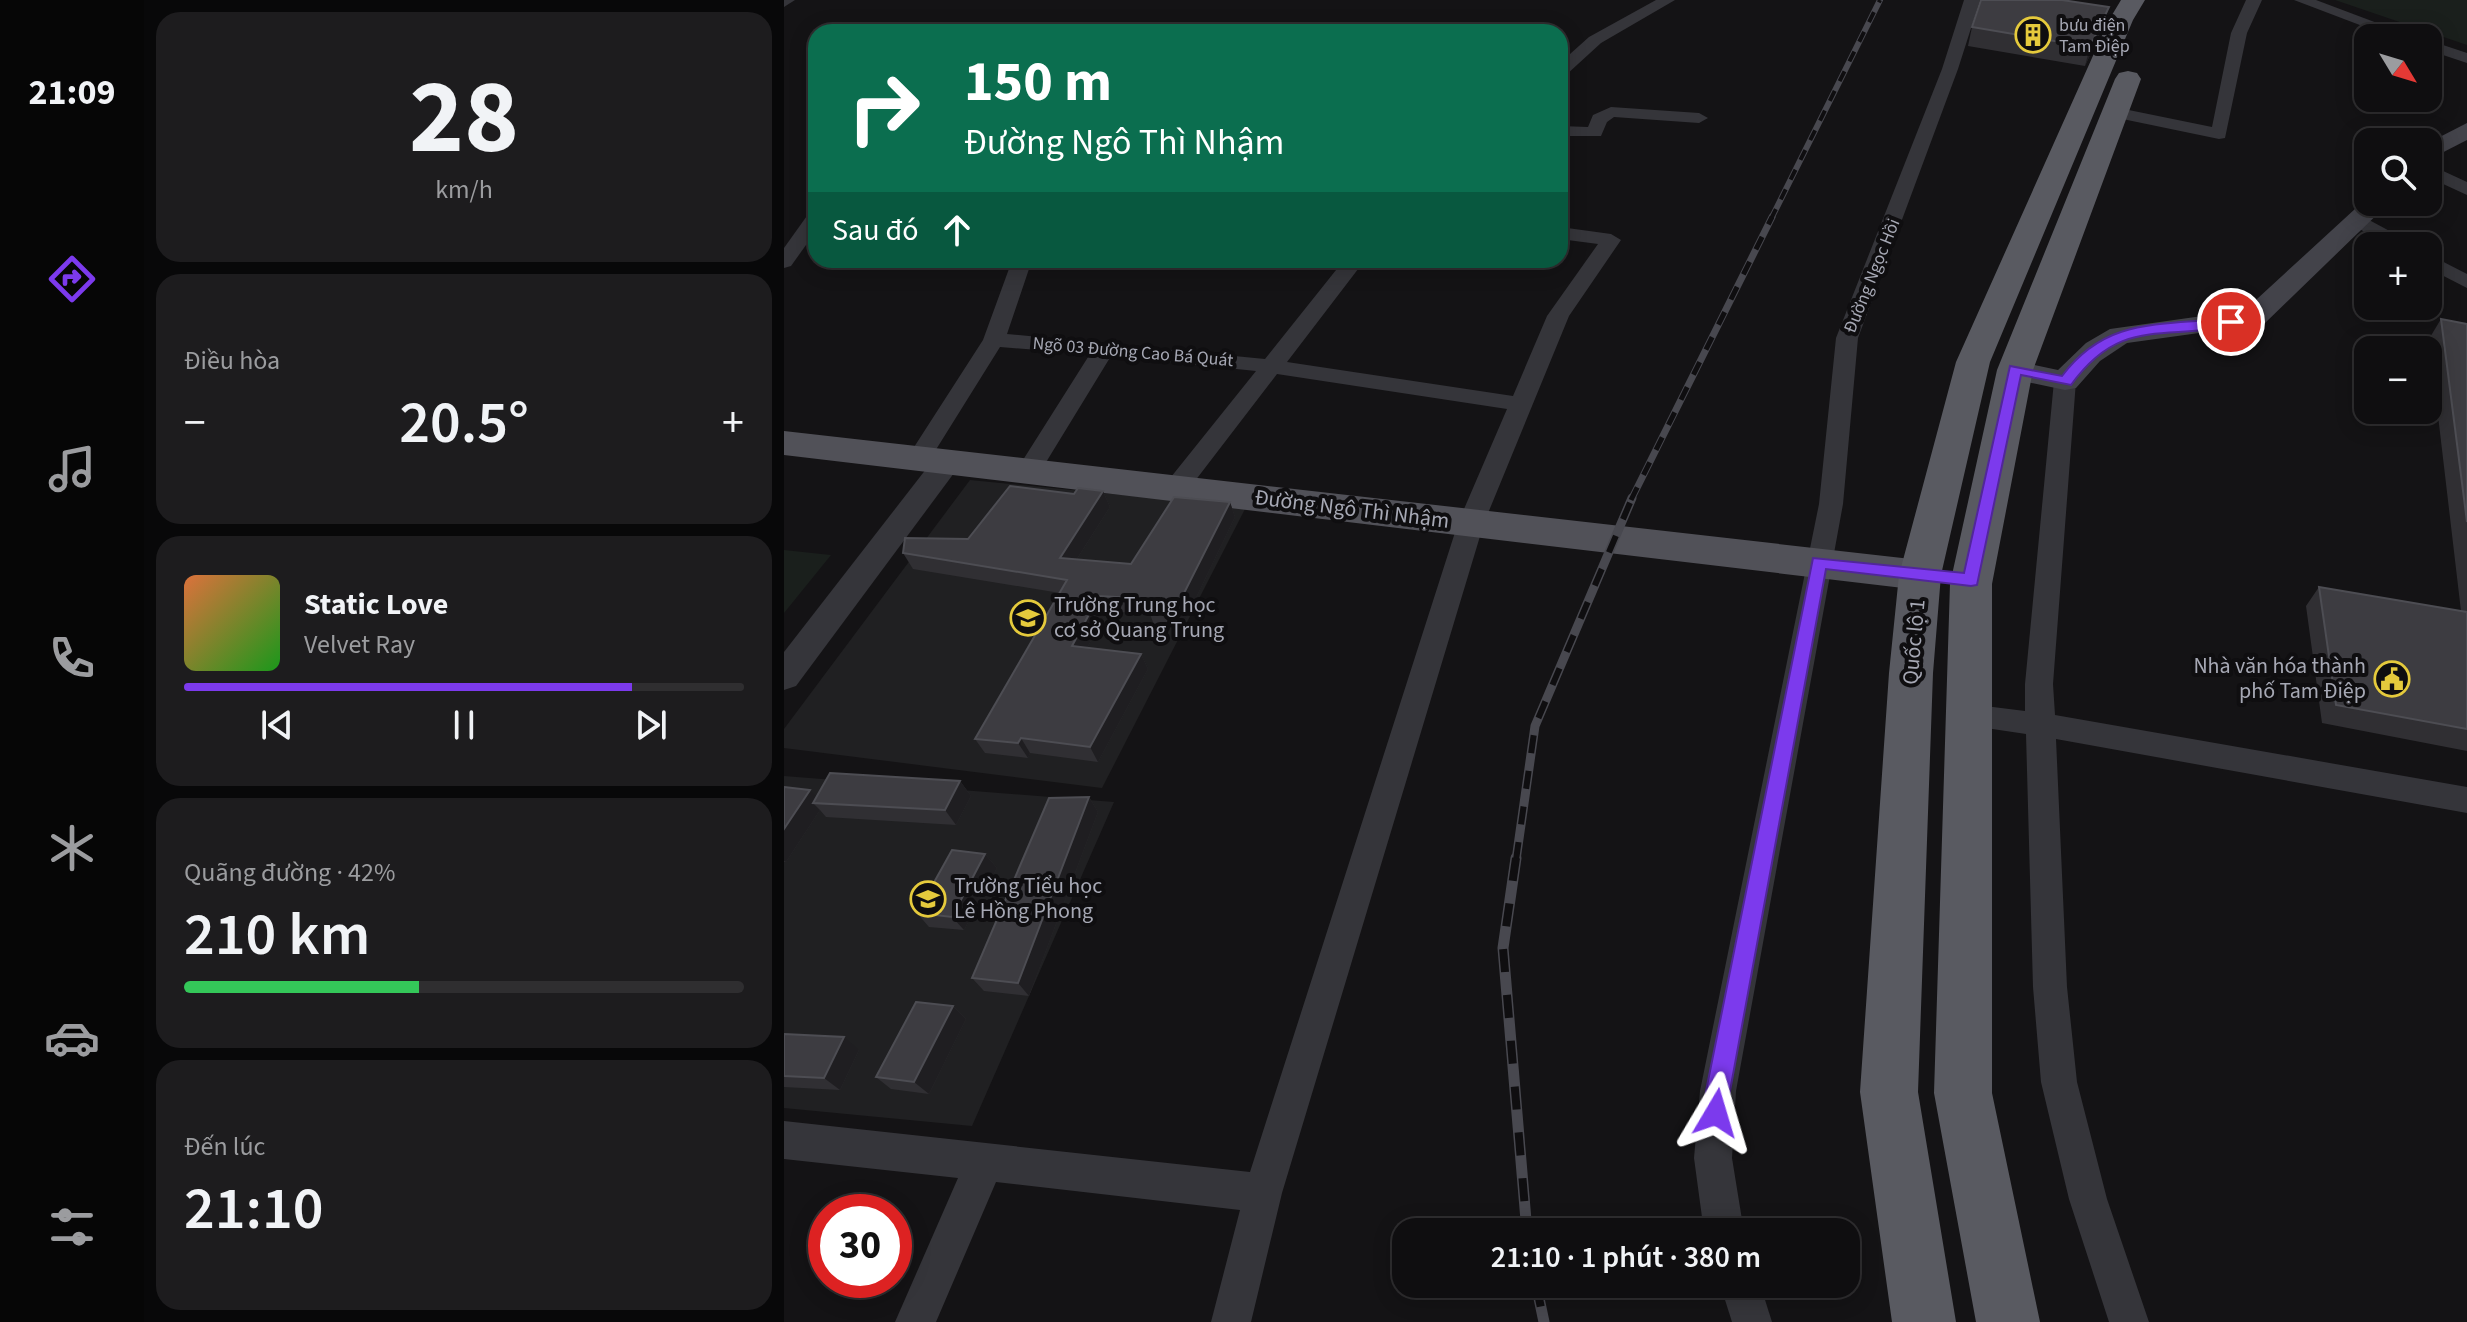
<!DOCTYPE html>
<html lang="vi">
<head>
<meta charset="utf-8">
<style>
  :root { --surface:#0f0e10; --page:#1d1c1e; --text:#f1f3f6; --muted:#9b9c9f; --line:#2f2e30; --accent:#7c3aed }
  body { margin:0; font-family:"Source Sans 3",sans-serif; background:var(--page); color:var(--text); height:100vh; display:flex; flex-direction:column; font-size:30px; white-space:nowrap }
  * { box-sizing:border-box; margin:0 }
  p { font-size:26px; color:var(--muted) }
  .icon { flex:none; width:44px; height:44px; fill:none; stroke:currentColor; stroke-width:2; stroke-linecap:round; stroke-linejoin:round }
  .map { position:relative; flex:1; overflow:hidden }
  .details { display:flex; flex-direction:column; gap:12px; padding:12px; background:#080809; width:640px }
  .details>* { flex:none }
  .top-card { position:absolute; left:24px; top:24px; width:760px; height:244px; border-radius:24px; box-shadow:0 4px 20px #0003,0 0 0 2px var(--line); background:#0b6e4f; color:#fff; overflow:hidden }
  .needle { width:52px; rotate:128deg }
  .buttons { position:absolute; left:1570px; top:24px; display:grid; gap:16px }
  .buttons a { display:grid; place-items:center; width:88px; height:88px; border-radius:16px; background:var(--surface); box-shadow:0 4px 20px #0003,0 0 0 2px var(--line); font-size:40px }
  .speed { position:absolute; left:24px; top:1194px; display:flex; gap:16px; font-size:40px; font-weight:700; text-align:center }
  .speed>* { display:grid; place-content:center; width:104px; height:104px; border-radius:50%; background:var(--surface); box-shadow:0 4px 20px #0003,0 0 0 2px var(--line); line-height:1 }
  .speed .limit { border:12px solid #d22; background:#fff; color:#111 }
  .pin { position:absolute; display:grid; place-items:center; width:68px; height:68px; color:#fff; margin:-34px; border:4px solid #fff; border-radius:50%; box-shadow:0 2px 8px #0007 }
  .me { position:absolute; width:88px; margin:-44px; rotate:7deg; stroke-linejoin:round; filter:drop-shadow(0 0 6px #0008) }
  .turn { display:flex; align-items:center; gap:28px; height:168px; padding:0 24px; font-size:36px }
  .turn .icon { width:104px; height:104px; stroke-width:2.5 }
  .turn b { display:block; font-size:56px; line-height:68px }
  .then { display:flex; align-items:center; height:76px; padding:0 24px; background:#0003; gap:16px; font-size:30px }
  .big { font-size:60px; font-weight:600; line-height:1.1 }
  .details .tile { flex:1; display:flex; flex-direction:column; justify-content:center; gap:12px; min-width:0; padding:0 28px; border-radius:24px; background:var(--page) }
  .details .dial { align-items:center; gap:0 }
  .dial b { font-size:104px; line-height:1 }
  .song { display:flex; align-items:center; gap:24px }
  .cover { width:96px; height:96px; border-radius:12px; background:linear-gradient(135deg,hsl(20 70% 55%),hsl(120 70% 35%)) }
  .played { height:8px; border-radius:4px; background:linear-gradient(90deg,var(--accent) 80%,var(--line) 80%) }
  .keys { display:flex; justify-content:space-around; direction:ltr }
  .heat { display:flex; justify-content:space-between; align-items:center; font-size:44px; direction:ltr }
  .charge { height:12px; border-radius:6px; background:linear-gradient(90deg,#34c759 42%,var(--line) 0) }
  .trip { position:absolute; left:608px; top:1218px; width:468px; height:80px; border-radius:24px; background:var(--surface); box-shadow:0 4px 20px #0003,0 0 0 2px var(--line); font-weight:600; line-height:80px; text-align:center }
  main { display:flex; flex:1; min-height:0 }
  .tab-bar { display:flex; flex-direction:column; width:144px; justify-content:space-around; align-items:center; background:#060606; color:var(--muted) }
  .tab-bar .icon { width:56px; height:56px }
  .tab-bar .current { color:var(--accent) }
  .tab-bar b { font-size:36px; color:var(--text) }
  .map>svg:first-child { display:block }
</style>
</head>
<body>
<main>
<nav class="tab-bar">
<b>21:09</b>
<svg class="icon current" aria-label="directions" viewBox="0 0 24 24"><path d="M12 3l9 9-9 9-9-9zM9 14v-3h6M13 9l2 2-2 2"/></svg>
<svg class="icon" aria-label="music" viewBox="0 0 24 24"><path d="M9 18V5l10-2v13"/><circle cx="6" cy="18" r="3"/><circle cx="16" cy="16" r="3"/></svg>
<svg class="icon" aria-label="phone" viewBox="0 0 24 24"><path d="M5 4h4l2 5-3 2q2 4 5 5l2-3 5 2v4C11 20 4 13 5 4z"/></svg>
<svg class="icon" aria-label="climate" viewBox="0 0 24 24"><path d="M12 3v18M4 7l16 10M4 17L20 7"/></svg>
<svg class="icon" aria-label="car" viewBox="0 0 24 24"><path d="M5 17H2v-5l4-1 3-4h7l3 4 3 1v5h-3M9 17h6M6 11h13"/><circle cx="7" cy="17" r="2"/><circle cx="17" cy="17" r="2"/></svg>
<svg class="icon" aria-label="filters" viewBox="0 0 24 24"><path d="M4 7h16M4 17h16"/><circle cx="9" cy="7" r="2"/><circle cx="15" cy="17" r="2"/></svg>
</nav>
<section class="details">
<div class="tile dial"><b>28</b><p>km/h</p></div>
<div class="tile"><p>Điều hòa</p>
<div class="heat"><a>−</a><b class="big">20.5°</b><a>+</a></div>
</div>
<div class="tile">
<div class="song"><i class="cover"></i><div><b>Static Love</b><p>Velvet Ray</p></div></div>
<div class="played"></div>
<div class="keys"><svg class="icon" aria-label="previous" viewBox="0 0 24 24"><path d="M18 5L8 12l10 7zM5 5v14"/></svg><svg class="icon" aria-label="pause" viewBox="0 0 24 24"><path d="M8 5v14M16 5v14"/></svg><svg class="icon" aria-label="next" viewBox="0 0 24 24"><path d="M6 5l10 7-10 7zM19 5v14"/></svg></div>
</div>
<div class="tile"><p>Quãng đường · 42%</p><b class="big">210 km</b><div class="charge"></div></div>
<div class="tile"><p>Đến lúc</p><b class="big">21:10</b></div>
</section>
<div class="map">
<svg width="1683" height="1322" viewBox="0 0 1683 1322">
  <rect width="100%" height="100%" fill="#141315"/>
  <!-- built -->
  <g fill="#202022">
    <path d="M186,480l276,27 -144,281 -318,-40v-19z"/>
    <path d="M0,776l330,26 -142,324 -188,-18z"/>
  </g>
  <!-- green -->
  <g fill="#1a1f1c">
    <path d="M1551,0h132v45z"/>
    <path d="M0,550l47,5 -47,58z"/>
  </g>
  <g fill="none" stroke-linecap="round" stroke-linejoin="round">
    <!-- minor -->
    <g fill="#35353a" fill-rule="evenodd">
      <path d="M0,0h11l-11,7z"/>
      <path d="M872,0h19l-74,43 -35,32 -6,2v-14l29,-26z"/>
      <path d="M1180,0h16l-22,69 -100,269 -15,166 -107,587 -4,67 12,74h-40l-10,-74 6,-67 119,-587 17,-166 106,-269z"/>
      <path d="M1462,0h16l-15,33 -22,105 -6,1 -111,-23 -3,-4 9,-5 98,20 19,-94z"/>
      <path d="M1510,0h22l101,38h-23z"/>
      <path d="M1644,40l39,13v10l-39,-13z"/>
      <path d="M827,107l88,6 9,5 -9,5 -85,-6 -7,5 -6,14h-41v-10l28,1 5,-12z"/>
      <path d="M1644,164l39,18v13l-39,-18z"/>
      <path d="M32,211v20l-25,35 -7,2v-20l25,-35z"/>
      <path d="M1574,214l52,28 3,4h-24l-38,-22 -3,-4 3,-4z"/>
      <path d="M776,227l51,7 10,6 -52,76 -85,207 -202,670 -31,129h-40l29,-112 -244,-28 -60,140h-41l63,-144 -174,-19v-38l466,51 208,-649 49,-114 -230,-35 -92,120 -9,2 -9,-2 -3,-6 3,-6 89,-111 -145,-15 -74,121h-18l-3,-6 74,-117 -90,-7 -73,117h-16l-4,-6 76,-118 27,-74 10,-6 10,6 -23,68 258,25 79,-99h21l-78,102 226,34 34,-80 51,-72 -38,-5z"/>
      <path d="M1644,254l39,20v14l-39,-20z"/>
      <path d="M1281,374l8,2 3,5 -23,303 2,31 412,72v26l-411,-74 11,248 10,95 30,117 42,123h-40l-40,-123 -28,-117 -8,-95 -7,-253 -67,-10 -5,-8 5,-8 10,-4 56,7v-27l29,-303 3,-5z"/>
      <path d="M936,1284h40l12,38h-40z"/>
    </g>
    <!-- tertiary -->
    <path fill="#35353a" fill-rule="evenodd" d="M163,452l10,3 5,7 -5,7 -161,217 -12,4v-38l153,-197z"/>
    <!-- secondary -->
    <g fill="#43434a" fill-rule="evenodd">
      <path d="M1683,123v17l-39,20v-17z"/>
      <path d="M1584,197v5h22l-126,122 -137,19 -27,18 -24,27 -11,2 -61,-13 -4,-7 4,-7 11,-2 43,9 28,-27 24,-14 135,-19z"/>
    </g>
    <!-- primary -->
    <path fill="#515158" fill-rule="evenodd" d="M0,431l1136,129 15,4 6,11 -6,11 -15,4 -1136,-135z"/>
    <!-- trunk -->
    <g fill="#595a61" fill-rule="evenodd">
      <path d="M1337,0h24l-12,20 -143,342 -49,213 -8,98 -15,419 38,230h-64l-32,-230 29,-419 10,-98 57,-213 153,-342z"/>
      <path d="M1344,71l9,2 4,6 -108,291 -41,214v509l48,229h-64l-42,-229 16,-509 47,-214 118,-291 4,-6z"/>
    </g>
    <defs>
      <path id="rail-far3" d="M987,219l109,-219"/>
      <path id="rail-far2" d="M847,500l141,-283"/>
      <path id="rail-far1" d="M732,860l19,-134 97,-228"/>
      <g id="rail">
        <path d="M732,858l-13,90 24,284"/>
        <path d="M752,1284l8,38"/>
      </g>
    </defs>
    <!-- rail-far3 casing -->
    <use href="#rail-far3" stroke="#48484f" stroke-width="6"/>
    <!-- rail-far2 casing -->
    <use href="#rail-far2" stroke="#48484f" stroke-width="7"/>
    <!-- rail-far1 casing -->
    <use href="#rail-far1" stroke="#48484f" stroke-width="9"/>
    <!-- rail casing -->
    <use href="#rail" stroke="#48484f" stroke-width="11"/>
    <!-- rail-far3 -->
    <use href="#rail-far3" stroke="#0f0e10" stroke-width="4" stroke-dasharray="11" stroke-linecap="butt"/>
    <!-- rail-far2 -->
    <use href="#rail-far2" stroke="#0f0e10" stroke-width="5" stroke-dasharray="14" stroke-linecap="butt"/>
    <!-- rail-far1 -->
    <use href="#rail-far1" stroke="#0f0e10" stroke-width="6" stroke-dasharray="18" stroke-linecap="butt"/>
    <!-- rail -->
    <use href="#rail" stroke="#0f0e10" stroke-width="8" stroke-dasharray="23" stroke-linecap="butt"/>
  </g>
  <!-- wall -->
  <g fill="#302f33">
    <path d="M1325,7l-6,19 -18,40 -117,-20 4,-19z"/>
    <path d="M1587,306h42l-9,15 -32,-5z"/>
    <path d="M1657,319l26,5v427l-145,-28 -16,-117 13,-19 142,24 -32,-272z"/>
    <path d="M319,491l7,16 -33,52 54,5 99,-62 5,15 -53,110 -28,-2 -4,-11 -43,-3 -20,37 54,6 7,15 -50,93 -68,-9 -2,5 -43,-5 -10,-14 85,-146 -147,-24 -10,-16 65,-14 106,-45z"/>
    <path d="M176,781l11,15 -15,29 -130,-8 -6,-7 -34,52h-2v-75l32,10z"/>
    <path d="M305,797l9,15 -69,184 -45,-5 -12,-13z"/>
    <path d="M201,854l12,14 -33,62 -35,-3 -12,-14z"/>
    <path d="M169,1006l13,13 -37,75 -38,-5 -15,-12z"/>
    <path d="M0,1034l75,16 -19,40 -56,-3z"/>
  </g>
  <!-- shaded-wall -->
  <g fill="#1f1e21">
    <path d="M1325,7l-6,19 -18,40 5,-19z"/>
    <path d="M319,491l7,16 -42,66 -8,-15z"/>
    <path d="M446,502l5,15 -53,110 -7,-16z"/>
    <path d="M315,596l8,15 -27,50 -8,-15z"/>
    <path d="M357,654l7,15 -50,93 -8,-15z"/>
    <path d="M237,738l9,15 -2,5 -10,-15z"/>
    <path d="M176,781l11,15 -15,29 -11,-15z"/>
    <path d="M26,790l12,13h-9l7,7 -34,52 -2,-1v-32z"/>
    <path d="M305,797l9,15 -69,184 -11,-13z"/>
    <path d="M201,854l12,14 -33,62 -12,-13z"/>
    <path d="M169,1006l13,13 -37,75 -15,-12z"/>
    <path d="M60,1037l15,13 -19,40 -16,-12z"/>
  </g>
  <!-- building -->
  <g fill="#3d3c41" stroke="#4d4d53" stroke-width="2">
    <path d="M1197,0h81l47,7 -19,40 -118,-20z"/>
    <path d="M1657,319l26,5v198z"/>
    <path d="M226,486l64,8 4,-6 25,3 -43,67 71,6 43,-67 56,5 -55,109 -28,-2 5,-10 -53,-3 -27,50 69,8 -51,93 -69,-9 -3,5 -43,-4 92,-159 -164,-27 2,-15 63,1z"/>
    <path d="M1535,587l148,25v117l-131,-24z"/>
    <path d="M46,773l130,8 -15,29 -132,-7z"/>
    <path d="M0,787l26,3 -26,39z"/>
    <path d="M305,797l-71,186 -46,-5 77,-180z"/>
    <path d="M168,850l33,4 -33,63 -35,-4z"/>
    <path d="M132,1002l37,4 -39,76 -38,-5z"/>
    <path d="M0,1034l60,3 -20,41 -40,-2z"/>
  </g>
  <!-- route -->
  <path fill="#7c3aed" stroke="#51269a" stroke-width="2" d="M1447,318l5,1v6c-73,16 -115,-9 -165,60l-50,-10 -44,210 -6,1 -145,-17 -96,522 -5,31 -9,3 -8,-3 -4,-9 2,-22 107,-533 151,15 46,-207 52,10c45,-60 100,-50 169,-58z"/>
  <!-- icons -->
  <defs>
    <symbol id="building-ring" viewBox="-11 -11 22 22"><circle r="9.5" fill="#0f0e10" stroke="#e5ca3c" stroke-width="1.5"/><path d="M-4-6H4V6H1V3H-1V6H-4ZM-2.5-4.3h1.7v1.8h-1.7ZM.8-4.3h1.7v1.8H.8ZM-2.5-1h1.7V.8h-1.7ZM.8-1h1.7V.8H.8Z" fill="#e5ca3c"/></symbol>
    <symbol id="school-ring" viewBox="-11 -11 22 22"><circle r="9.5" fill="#0f0e10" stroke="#e5ca3c" stroke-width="1.5"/><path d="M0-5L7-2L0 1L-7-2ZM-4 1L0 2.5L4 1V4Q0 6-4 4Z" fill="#e5ca3c"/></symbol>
    <symbol id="civic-ring" viewBox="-11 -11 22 22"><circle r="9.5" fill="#0f0e10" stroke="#e5ca3c" stroke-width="1.5"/><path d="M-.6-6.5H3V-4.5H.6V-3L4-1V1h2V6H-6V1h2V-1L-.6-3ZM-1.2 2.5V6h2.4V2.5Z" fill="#e5ca3c"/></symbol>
  </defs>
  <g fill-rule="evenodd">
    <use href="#building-ring" x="1229" y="15" width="40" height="40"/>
    <use href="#school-ring" x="224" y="598" width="40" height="40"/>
    <use href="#civic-ring" x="1588" y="659" width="40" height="40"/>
    <use href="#school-ring" x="124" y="879" width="40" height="40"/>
  </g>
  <g text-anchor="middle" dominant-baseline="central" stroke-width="8" stroke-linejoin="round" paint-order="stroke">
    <!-- far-poi labels -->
    <g font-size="18" fill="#a6a8b4" stroke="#0f0e10" text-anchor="start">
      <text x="1275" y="25">bưu điện<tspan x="1275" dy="21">Tam Điệp</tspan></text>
    </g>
    <!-- far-street labels -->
    <g font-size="18" fill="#a6a8b4" stroke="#0f0e10">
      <text transform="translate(1088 276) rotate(-68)">Đường Ngọc Hồi</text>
      <text transform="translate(349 352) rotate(5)">Ngõ 03 Đường Cao Bá Quát</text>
    </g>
    <!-- street labels -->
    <g font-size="22" fill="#a6a8b4" stroke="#0f0e10">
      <text transform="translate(568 509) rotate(7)">Đường Ngô Thì Nhậm</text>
      <text transform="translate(1130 642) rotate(-85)">Quốc lộ 1</text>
    </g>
    <!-- poi labels -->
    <g font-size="22" fill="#a6a8b4" stroke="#0f0e10" text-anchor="start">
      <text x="270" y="605">Trường Trung học<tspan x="270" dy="25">cơ sở Quang Trung</tspan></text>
      <text x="1582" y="666" text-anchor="end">Nhà văn hóa thành<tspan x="1582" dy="25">phố Tam Điệp</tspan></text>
      <text x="170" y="886">Trường Tiểu học<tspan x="170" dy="25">Lê Hồng Phong</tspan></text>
    </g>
  </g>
</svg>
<div class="buttons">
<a><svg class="needle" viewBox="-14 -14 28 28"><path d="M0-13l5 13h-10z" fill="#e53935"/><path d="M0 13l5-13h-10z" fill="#9b9c9f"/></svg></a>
<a><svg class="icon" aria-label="search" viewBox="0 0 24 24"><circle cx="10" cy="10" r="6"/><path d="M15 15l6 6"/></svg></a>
<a>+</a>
<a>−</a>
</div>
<div class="speed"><div class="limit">30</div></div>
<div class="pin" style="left:1447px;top:322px;background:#d93025"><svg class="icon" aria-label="arrive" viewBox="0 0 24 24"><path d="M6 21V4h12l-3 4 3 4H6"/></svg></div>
<svg class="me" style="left:932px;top:1113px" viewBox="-20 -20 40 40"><path d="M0-17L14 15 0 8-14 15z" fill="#7c3aed" stroke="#fff" stroke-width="4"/></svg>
<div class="trip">21:10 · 1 phút · 380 m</div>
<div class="top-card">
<div class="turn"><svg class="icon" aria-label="right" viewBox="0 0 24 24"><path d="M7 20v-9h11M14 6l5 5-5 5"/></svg><div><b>150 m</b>Đường Ngô Thì Nhậm</div></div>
<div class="then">Sau đó<svg class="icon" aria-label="ahead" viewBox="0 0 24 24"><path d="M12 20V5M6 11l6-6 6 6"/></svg></div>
</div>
</div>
</main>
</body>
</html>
